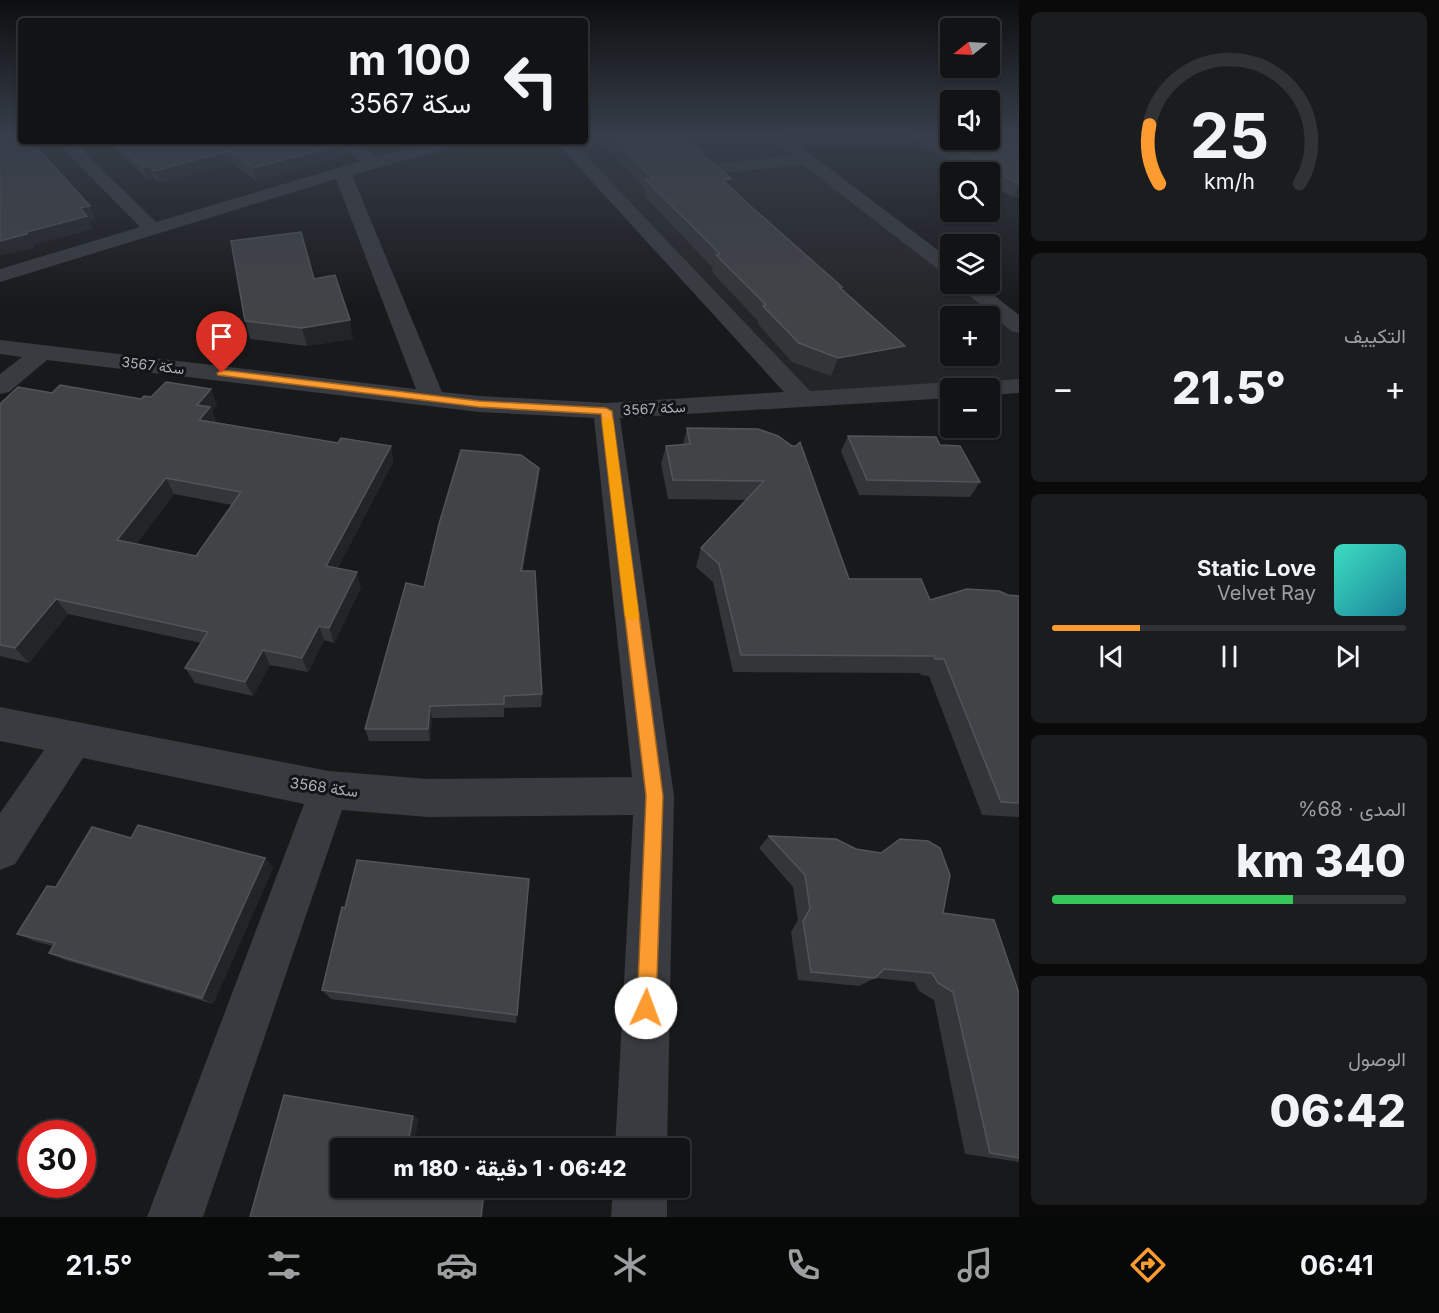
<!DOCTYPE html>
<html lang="ar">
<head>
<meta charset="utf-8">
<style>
  :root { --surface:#121314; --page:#1b1c1d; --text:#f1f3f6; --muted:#9c9ea0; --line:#313234; --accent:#fc9b2f }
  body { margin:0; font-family:Inter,Vazirmatn,sans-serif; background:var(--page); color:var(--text); direction:rtl; height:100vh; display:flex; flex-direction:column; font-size:22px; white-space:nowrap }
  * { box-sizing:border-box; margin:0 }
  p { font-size:20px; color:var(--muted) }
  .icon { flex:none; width:33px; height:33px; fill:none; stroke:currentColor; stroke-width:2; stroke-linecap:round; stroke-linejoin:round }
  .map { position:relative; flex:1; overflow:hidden; direction:ltr }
  .drawer { display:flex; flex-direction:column; gap:12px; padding:12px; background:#0a0a0b; width:420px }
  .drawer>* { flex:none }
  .guide { position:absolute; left:18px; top:18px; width:570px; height:126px; border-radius:6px; box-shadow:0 2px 4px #0004,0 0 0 2px var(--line); direction:rtl; background:#121314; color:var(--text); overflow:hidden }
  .needle { width:39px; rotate:252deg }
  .fabs { position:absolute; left:940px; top:18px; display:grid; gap:12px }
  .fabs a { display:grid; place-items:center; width:60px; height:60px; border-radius:6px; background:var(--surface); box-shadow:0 2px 4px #0004,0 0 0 2px var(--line); font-size:30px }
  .speed { position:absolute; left:18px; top:1120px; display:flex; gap:12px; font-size:30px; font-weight:700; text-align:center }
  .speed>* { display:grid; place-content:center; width:78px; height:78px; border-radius:50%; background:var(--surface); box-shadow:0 2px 4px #0004,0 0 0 2px var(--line); line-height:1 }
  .speed .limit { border:9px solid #d22; background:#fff; color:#111 }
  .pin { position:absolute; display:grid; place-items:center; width:51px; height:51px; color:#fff; margin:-62px -26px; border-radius:50% 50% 50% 0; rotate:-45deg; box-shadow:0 0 6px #0007 }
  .pin .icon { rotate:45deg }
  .me { position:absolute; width:66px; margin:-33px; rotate:2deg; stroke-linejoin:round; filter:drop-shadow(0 0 4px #0008) }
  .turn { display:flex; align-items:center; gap:21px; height:126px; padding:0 18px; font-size:27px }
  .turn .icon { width:78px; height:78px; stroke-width:2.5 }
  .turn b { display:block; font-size:42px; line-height:51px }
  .big { font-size:45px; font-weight:800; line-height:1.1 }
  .drawer .tile { flex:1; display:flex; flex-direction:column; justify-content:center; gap:9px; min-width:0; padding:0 21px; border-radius:9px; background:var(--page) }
  .drawer .dial { align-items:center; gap:0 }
  .dial svg { height:156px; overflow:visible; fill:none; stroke:var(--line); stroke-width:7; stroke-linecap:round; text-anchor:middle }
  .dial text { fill:var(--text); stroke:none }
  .song { display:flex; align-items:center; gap:18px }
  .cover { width:72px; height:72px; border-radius:9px; background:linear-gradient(135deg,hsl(170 70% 55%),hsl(190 70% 35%)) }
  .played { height:6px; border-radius:3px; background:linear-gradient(90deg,var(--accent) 25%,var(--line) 25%) }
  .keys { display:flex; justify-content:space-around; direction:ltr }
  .heat { display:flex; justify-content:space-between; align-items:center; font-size:33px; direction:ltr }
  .charge { height:9px; border-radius:4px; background:linear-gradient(90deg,#34c759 68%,var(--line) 0) }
  .trip { position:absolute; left:330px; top:1138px; width:360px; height:60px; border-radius:6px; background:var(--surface); box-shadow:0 2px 4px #0004,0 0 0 2px var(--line); font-weight:800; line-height:60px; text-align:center; direction:rtl }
  .dock { display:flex; height:96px; justify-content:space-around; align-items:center; background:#070808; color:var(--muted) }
  .dock .icon { width:42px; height:42px }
  .dock .current { color:var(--accent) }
  .dock b { font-size:27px; color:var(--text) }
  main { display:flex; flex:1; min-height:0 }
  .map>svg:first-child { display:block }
</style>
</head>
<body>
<main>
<section class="drawer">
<div class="tile dial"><svg viewBox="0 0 100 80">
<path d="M14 69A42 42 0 1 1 86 69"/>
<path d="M14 69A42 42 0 0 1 9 39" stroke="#fc9b2f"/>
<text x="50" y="56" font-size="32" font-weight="700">25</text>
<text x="50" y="72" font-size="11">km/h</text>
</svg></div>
<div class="tile"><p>التكييف</p>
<div class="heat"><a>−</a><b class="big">21.5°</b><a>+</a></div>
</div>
<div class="tile">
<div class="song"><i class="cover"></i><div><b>Static Love</b><p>Velvet Ray</p></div></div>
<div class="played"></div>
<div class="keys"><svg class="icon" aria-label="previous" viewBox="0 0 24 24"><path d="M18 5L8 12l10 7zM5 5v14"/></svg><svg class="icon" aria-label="pause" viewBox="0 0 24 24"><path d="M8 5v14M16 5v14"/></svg><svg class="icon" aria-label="next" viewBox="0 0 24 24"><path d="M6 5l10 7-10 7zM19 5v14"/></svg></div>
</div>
<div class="tile"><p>المدى · 68%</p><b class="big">340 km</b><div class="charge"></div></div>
<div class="tile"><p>الوصول</p><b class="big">06:42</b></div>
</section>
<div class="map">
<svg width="1019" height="1217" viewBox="0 0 1019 1217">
  <rect width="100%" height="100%" fill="#18191b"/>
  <!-- built -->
  <path fill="#242528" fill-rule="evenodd" d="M585,134h189l177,136v14h17l51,42v60l-68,2 -147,11 -241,-258h22zM951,316h39v40h-39z"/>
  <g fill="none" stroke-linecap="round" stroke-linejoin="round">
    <!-- minor -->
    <g fill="#393b40" fill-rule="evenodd">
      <path d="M766,134h18l167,126v16l-7,-2 -141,-109 -94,9 -6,-1 -2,-4 2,-4 6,-1 83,-8z"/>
      <path d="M56,141h17l83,81 205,-61 -29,-20h19l26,15 63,-15h27l-2,3 -113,31 90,217 37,4 127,7 178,-11 -229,-251h17l238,250 141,-9 9,3 2,3h-11v10l-331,20 54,378 -7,353h-52l18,-334 -205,2 -86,-7 -139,407h-56l157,-413 -221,-46 -68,106 -15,6v-57l44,-63 -44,-9v-34l329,64 99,8 204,-2 -38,-359 -115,-6 -432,-52 -38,32 -9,2v-20l22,-17 -22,-3v-14l416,49 -80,-210 -336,103v-13l140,-42z"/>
      <path d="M958,284h22l39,31v18l-8,-2 -50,-43z"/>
      <path d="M1019,379v14l-29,2v-7h-18l3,-5z"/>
      <path d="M613,1188h54v29h-56z"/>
    </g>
  </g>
  <!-- wall -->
  <g fill="#343539" fill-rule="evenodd">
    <path d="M596,134h85l48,52 112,103 55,75 -65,12 -39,-14 -34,-38v-3l-46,-49 1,-4 -69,-72 1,-7z"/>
    <path d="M904,134h47l68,12v51h-6l-23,-13v-12h-20z"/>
    <path d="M107,141h227l8,16 -86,24 -23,-17 -74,19 -5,-5 -6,2z"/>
    <path d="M314,279l39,60 -46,7 -57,-7 -5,-18z"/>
    <path d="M52,393l165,12 -5,6 4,11 122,21 53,3 2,16 -56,107 24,19 -27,55 -10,-3 -16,32 -38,-7 -17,31 -58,-13 -10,-15 16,-25 -133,-29 -39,49 -29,-7v-252zM174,494l58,11 -36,51 -60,-12z"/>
    <path d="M687,428l71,1 91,150 81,21 78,-5 11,1v221l-37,-2 -53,-139 -8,-1 -1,-2 -187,-1 -20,-90 -17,-15 5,-19 46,-48 -79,-1 -7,-35 5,-18 17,-1z"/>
    <path d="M848,436l92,9 40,37 -10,15 -111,-2 -18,-44z"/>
    <path d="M539,468l-1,15 -15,88 19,123 -1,13 -37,1v9l-72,1 -2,23h-61l-4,-12 59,-142z"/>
    <path d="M769,836l174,77 76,80v169l-54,-8 -31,-154 -15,-9 -5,-9 -39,-4 -16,8 -61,-6 -7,-48 7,-12 -5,-33 -34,-39z"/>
    <path d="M131,838l134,20 8,10 -60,136 -148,-44 -16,-7 4,-7 -19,-5 -17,-7 39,-47z"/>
    <path d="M529,879l-13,144 -185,-24 -9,-9 23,-82z"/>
    <path d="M413,1116l6,3 -5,20 56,10 -5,42 20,5 -3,21h-232z"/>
  </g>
  <!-- shaded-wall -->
  <g fill="#232427">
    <path d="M340,145l2,12 -86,24 -3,-13z"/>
    <path d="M230,151l3,13 -74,19 -5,-12z"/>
    <path d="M149,166l5,12 -6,2 -5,-13z"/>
    <path d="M731,179l-4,16 -4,-15z"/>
    <path d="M1019,185v10l-1,1 -5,1z"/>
    <path d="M90,206l6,13 -7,2 4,8 -59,16v3l-34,8v-15l27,-9 53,-24z"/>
    <path d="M350,320l3,19 -46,7 -5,-18z"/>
    <path d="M905,346l-9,18 -65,12 7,-18z"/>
    <path d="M211,389l6,16 -5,6 4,12 -17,-3 -2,-15z"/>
    <path d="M391,446l2,16 -63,120 -4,-16z"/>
    <path d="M539,468l-1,15 -17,102v-14z"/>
    <path d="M166,478l8,16 -47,62 -10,-16z"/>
    <path d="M357,572l4,16 -27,55 -5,-15z"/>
    <path d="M56,599l12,15 -39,49 -14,-15z"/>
    <path d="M319,626l5,14 -16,32 -6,-14z"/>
    <path d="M263,650l7,15 -17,31 -8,-14z"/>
    <path d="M430,706l2,12 -2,23 -2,-12z"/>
    <path d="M265,858l8,10 -60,136 -11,-6z"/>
    <path d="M413,1116l6,3 -5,20 -5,-1z"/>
    <path d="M485,1196l-3,21h-1l2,-19z"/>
  </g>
  <!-- building -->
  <g fill="#414347" stroke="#515459" stroke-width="1.5" fill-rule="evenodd">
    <path d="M0,134h21v7h10l59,65 -10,2 7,8 -60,16v2l-27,7z"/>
    <path d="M611,134h70l21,18 2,6 6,2 21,19 -8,1 24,23 95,84h-3l66,59 -67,12 -39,-15 -36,-37 3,-1 -50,-50 4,-1 -74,-74 7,-1z"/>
    <path d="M931,134h20v6h39v-6h6l23,12v38z"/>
    <path d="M115,141h219l6,4 -87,23 -23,-17 -76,20 -5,-5 -6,1z"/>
    <path d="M301,232l13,47 21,-4 15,45 -48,8 -57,-7 -14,-80z"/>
    <path d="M166,382l45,7 -14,16 13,2 -11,13 139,23 3,-5 50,8 -65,120 31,6 -28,56 -10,-2 -17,32 -39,-8 -18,32 -60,-14 23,-36 -152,-33 -41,49 -15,-3v-241l18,-17 34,6 8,-8 81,14 3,-3 7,1zM166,478l75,14 -45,64 -79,-16z"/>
    <path d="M687,428l71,1 20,7 14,10h4l4,-4 49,137h72l9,21 37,-11 32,2 9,4 11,1v207l-18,-1 -57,-143h-9l-1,-3 -193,-1 -22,-91 -18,-16 63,-67 -91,-1 -7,-34 24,-2z"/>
    <path d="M848,436l88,1 4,8 20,1 20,36 -113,-2z"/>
    <path d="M461,450l60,5 18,13 -18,103h14l7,123 -38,2v8l-74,2 -2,23h-63l41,-146 18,4 15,-63z"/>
    <path d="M138,825l127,33 -63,140 -153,-45 6,-10 -38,-9 30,-48 9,1 36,-60 39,11z"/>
    <path d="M769,836l67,3 20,10 25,4 19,-14 28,2 12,7 10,27 -7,38 51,7 25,73v165l-29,-5 -37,-161 -15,-9 -6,-10 -48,-4 -9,9 -64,-6 -8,-51 7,-12 -5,-34z"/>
    <path d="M357,860l172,19 -12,136 -195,-25 20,-83 3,1z"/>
    <path d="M284,1095l129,21 -4,22 59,10v1h-128v39h123l-1,4 21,6 -2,19h-231z"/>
  </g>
  <!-- sky -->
  <linearGradient id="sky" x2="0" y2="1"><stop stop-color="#0d0e0f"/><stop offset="0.44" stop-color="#373e4a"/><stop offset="1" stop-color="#373e4a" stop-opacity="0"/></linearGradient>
  <rect width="1019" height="304" fill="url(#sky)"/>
  <!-- route -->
  <path fill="#fc9b2f" stroke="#a4651f" stroke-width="1.5" d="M222,370l257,31 127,7 6,3 51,385 -7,212 -3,7 -7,3 -7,-3 -2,-7 9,-212 -45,-382 -122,-7 -261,-32 -1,-2z"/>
  <!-- slow -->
  <path fill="#f59e0b" d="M608,417l5,3 26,196 -7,5 -7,-5 -23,-196z"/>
  <g text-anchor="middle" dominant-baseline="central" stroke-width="6" stroke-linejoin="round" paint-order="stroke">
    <!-- far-street labels -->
    <g font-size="14" fill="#aab2bb" stroke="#131416">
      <text transform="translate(153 365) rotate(7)">سكة 3567</text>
      <text transform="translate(654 408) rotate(-3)">سكة 3567</text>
    </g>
    <!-- street labels -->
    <g font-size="15" fill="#aab2bb" stroke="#131416">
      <text transform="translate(324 787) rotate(8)">سكة 3568</text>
    </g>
  </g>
</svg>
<div class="fabs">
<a><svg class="needle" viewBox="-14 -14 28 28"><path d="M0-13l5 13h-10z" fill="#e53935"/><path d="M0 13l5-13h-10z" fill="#9c9ea0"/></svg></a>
<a><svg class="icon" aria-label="sound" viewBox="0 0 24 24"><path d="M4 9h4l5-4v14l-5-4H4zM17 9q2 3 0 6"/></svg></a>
<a><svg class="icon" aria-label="search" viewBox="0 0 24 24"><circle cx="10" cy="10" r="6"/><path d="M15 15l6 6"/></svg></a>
<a><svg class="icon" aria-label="layers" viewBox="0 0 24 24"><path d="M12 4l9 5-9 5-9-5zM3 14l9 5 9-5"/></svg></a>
<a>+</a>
<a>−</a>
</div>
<div class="speed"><div class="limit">30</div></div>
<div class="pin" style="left:222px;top:373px;background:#d93025"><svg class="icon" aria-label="arrive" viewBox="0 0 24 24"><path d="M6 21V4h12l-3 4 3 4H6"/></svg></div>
<svg class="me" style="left:646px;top:1008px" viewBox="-20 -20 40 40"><circle r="19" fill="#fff"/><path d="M0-13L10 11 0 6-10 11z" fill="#fc9b2f"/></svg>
<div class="trip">06:42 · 1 دقيقة · 180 m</div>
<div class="guide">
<div class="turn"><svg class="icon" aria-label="left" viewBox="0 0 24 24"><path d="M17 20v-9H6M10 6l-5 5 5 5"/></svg><div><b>100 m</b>سكة 3567</div></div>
</div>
</div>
</main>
<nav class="dock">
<b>06:41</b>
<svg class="icon current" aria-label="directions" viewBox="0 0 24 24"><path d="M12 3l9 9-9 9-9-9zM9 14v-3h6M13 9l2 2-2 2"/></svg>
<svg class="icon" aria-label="music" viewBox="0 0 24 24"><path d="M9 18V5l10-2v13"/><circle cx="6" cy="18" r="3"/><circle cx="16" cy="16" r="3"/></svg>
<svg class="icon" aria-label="phone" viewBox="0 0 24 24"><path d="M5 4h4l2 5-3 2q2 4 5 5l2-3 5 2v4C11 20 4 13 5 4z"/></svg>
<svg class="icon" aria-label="climate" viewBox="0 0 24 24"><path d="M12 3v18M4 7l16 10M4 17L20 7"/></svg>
<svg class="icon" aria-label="car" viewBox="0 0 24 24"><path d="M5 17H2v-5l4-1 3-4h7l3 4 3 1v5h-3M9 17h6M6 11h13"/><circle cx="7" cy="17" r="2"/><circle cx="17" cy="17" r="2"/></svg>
<svg class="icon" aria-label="filters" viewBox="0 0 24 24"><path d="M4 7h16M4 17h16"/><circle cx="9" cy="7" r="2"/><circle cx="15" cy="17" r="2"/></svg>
<b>21.5°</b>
</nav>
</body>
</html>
